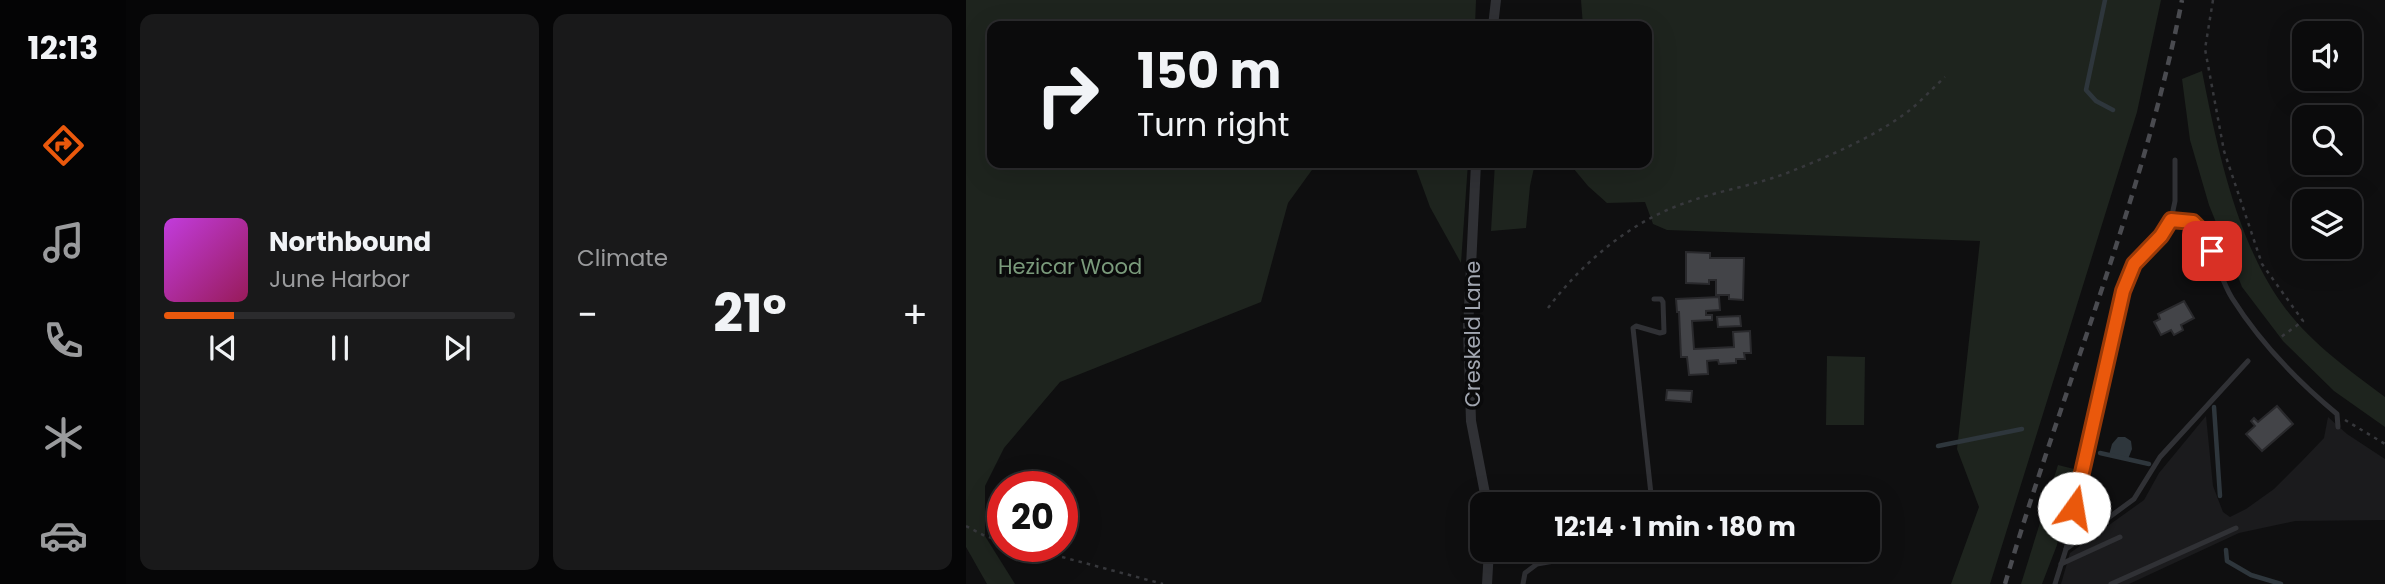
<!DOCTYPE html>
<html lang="en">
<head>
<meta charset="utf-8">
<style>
  :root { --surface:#0b0b0c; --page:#19191a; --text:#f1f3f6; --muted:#9a9b9d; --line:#2b2b2d; --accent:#ea580c }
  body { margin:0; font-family:Poppins,sans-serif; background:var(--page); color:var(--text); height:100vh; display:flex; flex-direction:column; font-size:26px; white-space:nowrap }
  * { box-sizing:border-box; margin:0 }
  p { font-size:23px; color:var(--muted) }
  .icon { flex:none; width:38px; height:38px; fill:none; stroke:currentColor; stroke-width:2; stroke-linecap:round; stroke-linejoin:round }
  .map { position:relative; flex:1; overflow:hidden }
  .sheet { display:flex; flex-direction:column; gap:14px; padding:14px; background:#060607; width:840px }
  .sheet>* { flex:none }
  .hud { position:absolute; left:21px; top:21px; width:665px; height:147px; border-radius:14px; box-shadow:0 7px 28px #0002,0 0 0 2px var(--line); background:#0b0b0c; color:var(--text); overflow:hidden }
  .controls { position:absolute; left:1326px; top:21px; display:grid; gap:14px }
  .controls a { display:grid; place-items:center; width:70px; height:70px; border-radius:14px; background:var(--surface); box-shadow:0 7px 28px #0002,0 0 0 2px var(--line); font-size:35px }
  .speed { position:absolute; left:21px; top:471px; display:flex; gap:14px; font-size:35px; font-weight:700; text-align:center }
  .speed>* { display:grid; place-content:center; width:91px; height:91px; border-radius:50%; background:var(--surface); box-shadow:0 7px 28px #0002,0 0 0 2px var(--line); line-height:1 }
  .speed .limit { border:10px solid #d22; background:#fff; color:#111 }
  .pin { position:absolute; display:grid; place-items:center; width:60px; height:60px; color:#fff; margin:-30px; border-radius:14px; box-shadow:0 4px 10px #0006 }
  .me { position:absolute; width:77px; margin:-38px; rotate:13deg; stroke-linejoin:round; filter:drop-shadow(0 0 5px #0008) }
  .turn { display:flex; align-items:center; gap:24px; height:147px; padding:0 35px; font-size:32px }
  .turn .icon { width:91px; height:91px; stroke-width:2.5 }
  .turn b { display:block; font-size:49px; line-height:60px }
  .big { font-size:52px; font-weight:700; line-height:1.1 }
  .sheet .card { flex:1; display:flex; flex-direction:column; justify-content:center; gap:10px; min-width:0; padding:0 24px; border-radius:14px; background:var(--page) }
  .song { display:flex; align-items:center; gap:21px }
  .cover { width:84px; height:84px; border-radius:10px; background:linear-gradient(135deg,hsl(290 70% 55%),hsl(330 70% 35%)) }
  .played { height:7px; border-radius:4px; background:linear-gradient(90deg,var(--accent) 20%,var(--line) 20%) }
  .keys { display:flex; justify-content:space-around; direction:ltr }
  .heat { display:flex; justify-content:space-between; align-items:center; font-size:38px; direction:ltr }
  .sheet .tiles { flex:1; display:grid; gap:14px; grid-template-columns:repeat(2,1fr) }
  .trip { position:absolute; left:504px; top:492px; width:410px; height:70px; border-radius:14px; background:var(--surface); box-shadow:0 7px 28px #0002,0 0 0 2px var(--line); font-weight:700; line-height:70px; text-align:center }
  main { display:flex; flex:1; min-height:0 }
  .tab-bar { display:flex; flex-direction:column; width:126px; justify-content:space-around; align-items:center; background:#040405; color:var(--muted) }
  .tab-bar .icon { width:49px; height:49px }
  .tab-bar .current { color:var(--accent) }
  .tab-bar b { font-size:32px; color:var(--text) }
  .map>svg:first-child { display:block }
</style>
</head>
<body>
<main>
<nav class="tab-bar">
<b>12:13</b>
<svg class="icon current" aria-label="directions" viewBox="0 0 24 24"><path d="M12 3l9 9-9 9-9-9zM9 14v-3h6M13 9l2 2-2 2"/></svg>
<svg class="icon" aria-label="music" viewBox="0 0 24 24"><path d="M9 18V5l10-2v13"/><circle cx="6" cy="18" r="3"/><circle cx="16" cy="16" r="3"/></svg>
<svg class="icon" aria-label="phone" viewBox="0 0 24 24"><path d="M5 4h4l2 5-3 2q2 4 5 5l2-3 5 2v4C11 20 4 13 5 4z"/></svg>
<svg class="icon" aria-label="climate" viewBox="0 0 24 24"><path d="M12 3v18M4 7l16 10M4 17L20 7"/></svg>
<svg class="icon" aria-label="car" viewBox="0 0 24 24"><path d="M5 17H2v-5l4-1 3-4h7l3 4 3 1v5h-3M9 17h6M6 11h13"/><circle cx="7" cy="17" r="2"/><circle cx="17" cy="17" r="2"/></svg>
</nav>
<section class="sheet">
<div class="tiles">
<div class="card">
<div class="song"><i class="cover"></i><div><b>Northbound</b><p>June Harbor</p></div></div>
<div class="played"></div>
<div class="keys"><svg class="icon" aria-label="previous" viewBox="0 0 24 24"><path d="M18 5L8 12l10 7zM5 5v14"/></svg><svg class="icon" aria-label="pause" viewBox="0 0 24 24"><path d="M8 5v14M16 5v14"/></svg><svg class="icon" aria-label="next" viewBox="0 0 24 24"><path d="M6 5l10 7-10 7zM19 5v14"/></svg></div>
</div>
<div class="card"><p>Climate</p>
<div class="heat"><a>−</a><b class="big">21°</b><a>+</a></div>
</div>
</div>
</section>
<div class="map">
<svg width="1419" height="584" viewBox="0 0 1419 584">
  <rect width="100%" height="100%" fill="#0f0f10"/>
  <!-- built -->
  <path fill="#1b1b1d" d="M1240,416l7,70 10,26 7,5 16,-8 28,-20 28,-28 22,-23 4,-21 19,17 38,25v61l-90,1 -56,12 -110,51h-68l9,-31 74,-53 15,-27z"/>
  <!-- green -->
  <g fill="#1e241e">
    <path d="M0,0h510l-1,26h-483v137h325l-29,40 -27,99 -201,80 -56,66 -19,38v50l30,48h-28l-21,-37z"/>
    <path d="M615,0h580l-24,112 -147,472h-39l28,-77 -22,-58 23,-208 -313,-11 -14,-6 -8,-22 -38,1 -19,-17 -19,-23h78v-137h-64z"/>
    <path d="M1236,71c15,76 35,173 83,237 27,36 64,62 100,89v30l-51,-36 -51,-50 -41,-54 -33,-82 -19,-65 -8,-61z"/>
    <path d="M448,163h54l-7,100 -31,-56z"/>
    <path d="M529,163h40l-5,23 -4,42 -35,3z"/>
    <path d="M861,356l38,1 -1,68h-38z"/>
    <path d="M1092,465l16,4 -17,76 -15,39h-21z"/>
  </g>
  <!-- water -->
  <path fill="#2e363c" d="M1152,437h7l6,4 1,8 -4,10 -19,-4 3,-11z"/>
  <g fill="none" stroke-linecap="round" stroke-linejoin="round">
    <!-- stream -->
    <g stroke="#2e363c" stroke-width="4.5">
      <path d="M1139,0l-19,90 10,11 17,9"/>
      <path d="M1248,407l6,89"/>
      <path d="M972,446l84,-17"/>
      <path d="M1134,453l49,11"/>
      <path d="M1260,550l1,11 24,14 30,9"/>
    </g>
  </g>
  <!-- building -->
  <g fill="#434448" stroke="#29292c" stroke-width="2">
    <path d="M720,252l24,1v5h34l-1,42 -14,-1v-4h-13v-15h-7v4l-23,-1z"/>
    <path d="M753,297l1,13 -14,1v4h6v5l-20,1 2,28 40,-2 -1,-15 17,-1 1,22h-7l1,6h-9v4l-17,1 -1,-4 -11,1 1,13 -19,1 -2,-18h-6l-2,-45h-2l-1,-13z"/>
    <path d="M1218,301l10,17 -13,7 2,5 -9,5 -3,-5 -10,5 -7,-13 6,-3 -2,-5z"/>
    <path d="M774,316l1,10 -23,1 -1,-10z"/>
    <path d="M701,390l25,1 -1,11 -25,-2z"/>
    <path d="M1311,406l16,18 -31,27 -16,-17 9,-8 -4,-5 3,-3 4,4z"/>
  </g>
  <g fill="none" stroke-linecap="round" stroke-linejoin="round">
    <!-- path -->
    <g stroke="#37383c" stroke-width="2.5" stroke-dasharray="3.5 5" stroke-linecap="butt">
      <path d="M1247,0l-8,49 19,102 38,113 41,57 -22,16"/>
      <path d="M582,308c35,-46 82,-86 137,-105 35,-13 73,-18 107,-32 40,-16 84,-35 118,-61 12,-10 23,-22 35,-33"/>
      <path d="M1379,420l40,24"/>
      <path d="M0,526l19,10 18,5"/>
      <path d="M55,546l142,38"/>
    </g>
    <!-- lane -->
    <g stroke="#303135" stroke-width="5">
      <path d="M1205,220l22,2c21,21 24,51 39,76 29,46 64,82 105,116l1,13"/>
      <path d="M683,504l2,-10 -18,-166 3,-2 24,7 4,-1 -1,-30 -2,-3h-7"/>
      <path d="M1100,549l68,-50 26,-42 88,-96"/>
      <path d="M1095,564l59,-27"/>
      <path d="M557,584l2,-11 12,-9 79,-14"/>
      <path d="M1089,584l11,-35 57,-258 11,-27 27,-28 10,-16 4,-19v-41"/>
      <path d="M1145,584l125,-56"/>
    </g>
    <!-- street -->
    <g stroke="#303135" stroke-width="10">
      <path d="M527,26l3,-26"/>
      <path d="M510,163l-8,166 3,92 16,83"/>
      <path d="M521,584l2,-34"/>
    </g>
    <!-- rail -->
    <path stroke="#4a4b50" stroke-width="4.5" stroke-dasharray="9 7" stroke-linecap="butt" d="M1039,584c57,-195 138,-384 177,-584"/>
  </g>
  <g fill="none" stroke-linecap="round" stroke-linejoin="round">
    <defs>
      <path id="route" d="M1108,508l49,-217 11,-27 27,-28 10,-16 22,2 11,11 8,18"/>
    </defs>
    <!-- route casing -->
    <use href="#route" stroke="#983908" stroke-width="18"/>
    <!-- route -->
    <use href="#route" stroke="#ea580c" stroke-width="12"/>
  </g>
  <g text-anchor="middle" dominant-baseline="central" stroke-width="7" stroke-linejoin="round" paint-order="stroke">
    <!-- park labels -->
    <g font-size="21" fill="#7a9a7b" stroke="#0a0a0b">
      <text x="104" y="266">Hezicar Wood</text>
    </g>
    <!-- street labels -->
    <g font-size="21" fill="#a1a6b0" stroke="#0a0a0b">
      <text transform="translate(506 334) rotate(-90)">Creskeld Lane</text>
    </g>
  </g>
</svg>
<div class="controls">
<a><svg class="icon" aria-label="sound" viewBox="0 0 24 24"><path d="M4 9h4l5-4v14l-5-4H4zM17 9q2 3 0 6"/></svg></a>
<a><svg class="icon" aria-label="search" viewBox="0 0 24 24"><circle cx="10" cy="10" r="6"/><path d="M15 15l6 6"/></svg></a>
<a><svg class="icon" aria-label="layers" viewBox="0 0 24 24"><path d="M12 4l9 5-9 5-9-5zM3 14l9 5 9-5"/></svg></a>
</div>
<div class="speed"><div class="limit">20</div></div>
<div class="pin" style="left:1246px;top:251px;background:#d93025"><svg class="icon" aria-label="arrive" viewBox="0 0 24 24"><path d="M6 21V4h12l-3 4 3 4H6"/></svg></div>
<svg class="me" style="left:1108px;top:508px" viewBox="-20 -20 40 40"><circle r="19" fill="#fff"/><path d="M0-13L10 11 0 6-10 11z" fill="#ea580c"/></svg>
<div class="trip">12:14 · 1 min · 180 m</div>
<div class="hud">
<div class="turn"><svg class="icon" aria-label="right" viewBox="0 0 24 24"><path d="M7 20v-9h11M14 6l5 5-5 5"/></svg><div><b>150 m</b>Turn right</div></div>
</div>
</div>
</main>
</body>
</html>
